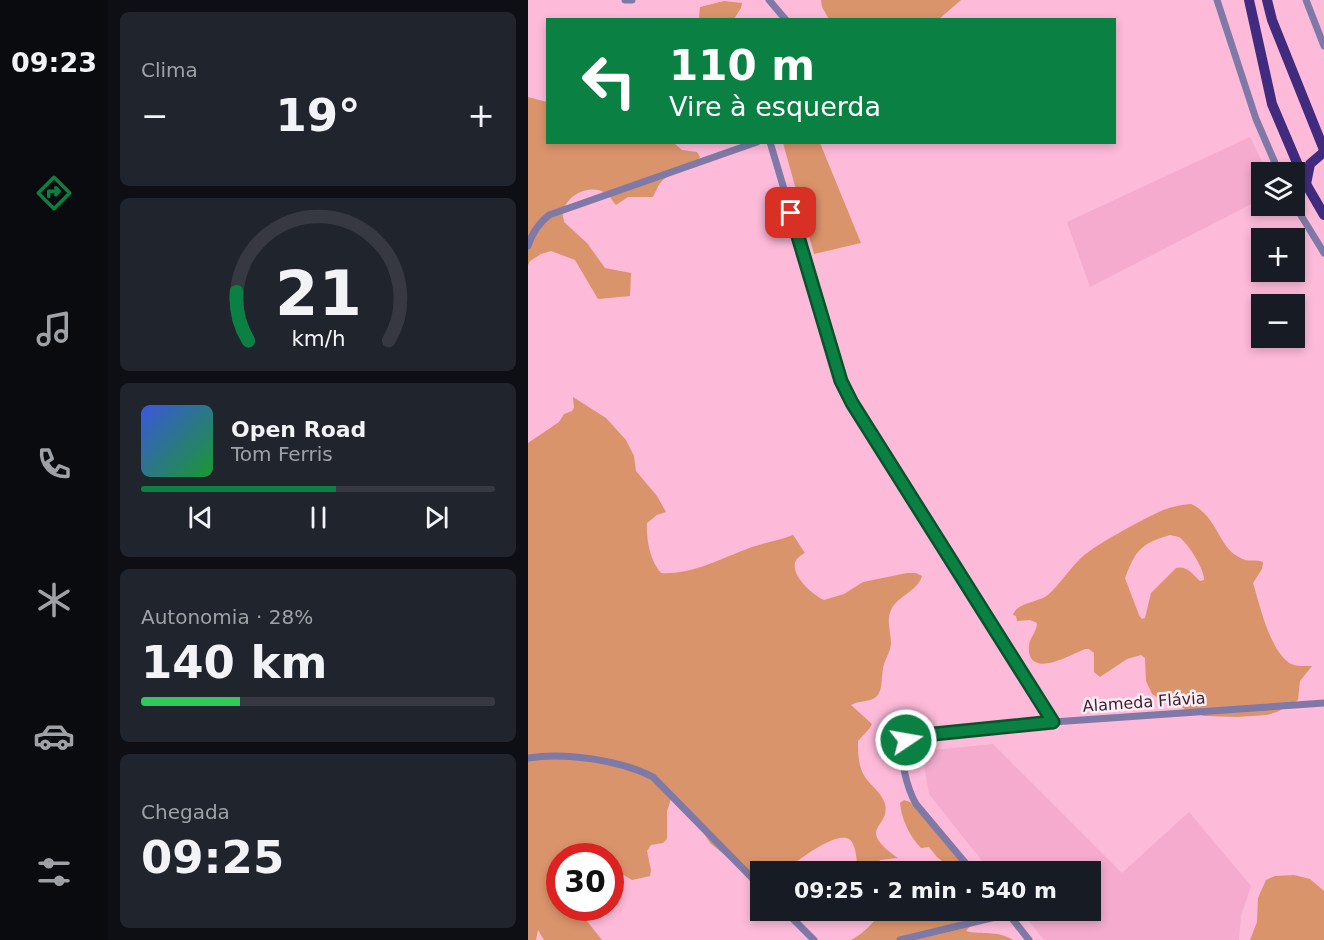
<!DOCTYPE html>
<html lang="pt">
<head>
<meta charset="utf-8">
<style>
  :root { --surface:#171b24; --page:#20242c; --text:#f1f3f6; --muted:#9ea1a6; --line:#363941; --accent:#0b8043 }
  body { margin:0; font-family:"DejaVu Sans",sans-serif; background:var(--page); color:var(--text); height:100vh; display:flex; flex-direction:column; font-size:22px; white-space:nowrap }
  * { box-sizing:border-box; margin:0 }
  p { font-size:20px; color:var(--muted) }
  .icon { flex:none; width:33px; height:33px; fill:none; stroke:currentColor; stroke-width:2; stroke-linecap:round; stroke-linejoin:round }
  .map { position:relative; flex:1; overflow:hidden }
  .sheet { display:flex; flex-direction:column; gap:12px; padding:12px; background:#0d0f14; width:420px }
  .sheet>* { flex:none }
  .guide { position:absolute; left:18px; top:18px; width:570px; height:126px; border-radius:0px; box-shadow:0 3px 9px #0003; background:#0b8043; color:#fff; overflow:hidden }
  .tools { position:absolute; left:723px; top:162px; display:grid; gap:12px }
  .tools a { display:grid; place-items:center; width:54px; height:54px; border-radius:0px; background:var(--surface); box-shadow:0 3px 9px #0003; font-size:30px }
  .speed { position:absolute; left:18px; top:843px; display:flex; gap:12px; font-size:30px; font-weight:700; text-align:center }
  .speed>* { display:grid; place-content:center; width:78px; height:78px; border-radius:50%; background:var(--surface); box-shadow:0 3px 9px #0003; line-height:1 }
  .speed .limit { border:9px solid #d22; background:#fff; color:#111 }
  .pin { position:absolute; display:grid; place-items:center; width:51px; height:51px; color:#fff; margin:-26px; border-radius:12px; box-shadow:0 3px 9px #0006 }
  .me { position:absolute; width:66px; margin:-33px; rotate:78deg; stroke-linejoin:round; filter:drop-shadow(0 0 4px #0008) }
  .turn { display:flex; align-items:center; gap:21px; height:126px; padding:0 24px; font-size:27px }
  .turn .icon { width:78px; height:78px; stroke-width:2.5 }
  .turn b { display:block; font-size:42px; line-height:51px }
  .big { font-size:45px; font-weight:600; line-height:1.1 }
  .sheet .card { flex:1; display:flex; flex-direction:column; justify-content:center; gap:9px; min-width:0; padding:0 21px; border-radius:9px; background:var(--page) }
  .sheet .dial { align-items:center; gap:0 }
  .dial svg { height:156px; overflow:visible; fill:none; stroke:var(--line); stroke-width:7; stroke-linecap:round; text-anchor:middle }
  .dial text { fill:var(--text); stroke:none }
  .song { display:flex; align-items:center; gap:18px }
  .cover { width:72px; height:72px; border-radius:9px; background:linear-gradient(135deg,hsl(230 70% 55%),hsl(130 70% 35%)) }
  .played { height:6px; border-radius:3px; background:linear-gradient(90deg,var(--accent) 55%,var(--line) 55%) }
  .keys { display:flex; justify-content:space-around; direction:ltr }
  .heat { display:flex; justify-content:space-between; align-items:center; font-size:33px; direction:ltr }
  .charge { height:9px; border-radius:4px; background:linear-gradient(90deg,#34c759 28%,var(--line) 0) }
  .trip { position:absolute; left:222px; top:861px; width:351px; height:60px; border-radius:0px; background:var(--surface); box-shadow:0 3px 9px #0003; font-weight:600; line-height:60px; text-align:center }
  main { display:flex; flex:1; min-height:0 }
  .dock { display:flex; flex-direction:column; width:108px; justify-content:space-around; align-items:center; background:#090b0e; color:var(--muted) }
  .dock .icon { width:42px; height:42px }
  .dock .current { color:var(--accent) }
  .dock b { font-size:27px; color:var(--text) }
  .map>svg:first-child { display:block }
</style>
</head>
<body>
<main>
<nav class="dock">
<b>09:23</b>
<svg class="icon current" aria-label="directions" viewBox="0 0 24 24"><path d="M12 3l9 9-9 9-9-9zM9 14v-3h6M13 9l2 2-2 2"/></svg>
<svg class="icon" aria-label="music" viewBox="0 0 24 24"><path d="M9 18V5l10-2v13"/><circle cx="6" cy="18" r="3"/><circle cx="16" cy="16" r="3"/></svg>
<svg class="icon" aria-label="phone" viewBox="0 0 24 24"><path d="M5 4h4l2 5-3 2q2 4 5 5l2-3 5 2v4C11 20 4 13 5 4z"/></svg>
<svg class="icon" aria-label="climate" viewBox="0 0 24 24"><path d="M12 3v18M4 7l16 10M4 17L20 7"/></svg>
<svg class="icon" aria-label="car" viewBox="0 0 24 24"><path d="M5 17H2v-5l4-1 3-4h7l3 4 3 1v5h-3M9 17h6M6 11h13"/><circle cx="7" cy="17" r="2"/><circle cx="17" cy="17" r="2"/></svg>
<svg class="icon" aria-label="filters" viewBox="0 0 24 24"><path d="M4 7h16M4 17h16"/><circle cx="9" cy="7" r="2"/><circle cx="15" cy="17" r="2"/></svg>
</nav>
<section class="sheet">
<div class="card"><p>Clima</p>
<div class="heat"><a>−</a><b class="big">19°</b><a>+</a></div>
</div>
<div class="card dial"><svg viewBox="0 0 100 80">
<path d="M14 69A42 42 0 1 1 86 69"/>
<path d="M14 69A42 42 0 0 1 8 44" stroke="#0b8043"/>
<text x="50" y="56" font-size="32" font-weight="700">21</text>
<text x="50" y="72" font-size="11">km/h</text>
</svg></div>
<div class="card">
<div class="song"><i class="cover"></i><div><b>Open Road</b><p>Tom Ferris</p></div></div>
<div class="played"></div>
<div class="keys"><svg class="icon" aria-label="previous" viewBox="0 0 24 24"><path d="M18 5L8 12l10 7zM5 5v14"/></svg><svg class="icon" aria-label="pause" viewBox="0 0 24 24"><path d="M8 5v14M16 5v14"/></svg><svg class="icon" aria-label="next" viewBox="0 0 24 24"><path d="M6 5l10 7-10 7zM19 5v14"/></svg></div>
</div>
<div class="card"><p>Autonomia · 28%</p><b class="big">140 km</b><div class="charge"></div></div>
<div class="card"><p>Chegada</p><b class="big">09:25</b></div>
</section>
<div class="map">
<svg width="796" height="940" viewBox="0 0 796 940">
  <rect width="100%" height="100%" fill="#fdbad9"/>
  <!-- built -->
  <g fill="#f4abcd">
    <path d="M722,137l17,35h-5l-1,27 -171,88 -23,-65z"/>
    <path d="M465,744l129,129 67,-61 62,74 -10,30 -2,24h-195l-23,-29 69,-1v-38l-100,-1 -61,-77 -7,-43z"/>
  </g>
  <!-- green -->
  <g fill="#da946c" fill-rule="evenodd">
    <path d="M293,0h140l-23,20 -109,-1 -7,-12z"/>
    <path d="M196,1l18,2 -1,5 -7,11h-35l1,-12z"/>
    <path d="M0,97l19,5 1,40 126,1 8,7 15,2 3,5c-7,16 -25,13 -37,23 -5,4 -7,12 -10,17h-25l-12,8c-3,-3 -6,-9 -9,-11 -16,-11 -40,0 -44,18 -1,4 1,7 1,10l23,21 18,25 26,5 -1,23 -32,3 -23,-39 -24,-9 -10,3 -11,7 -2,4z"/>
    <path d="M255,143h37l41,100 -47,11z"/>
    <path d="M45,397l33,21 20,22 8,16 2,15 21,25 9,16 -9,3 -10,8c-1,16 3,38 14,50 30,2 59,-14 86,-24 15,-6 31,-8 46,-14l12,18c-4,2 -9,5 -10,10 -3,14 18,32 29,37l20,-6 19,-12 44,-9h9l6,3c-5,16 -25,20 -31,34 -5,11 0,22 0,33 0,9 -7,17 -8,26 -2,9 0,20 -6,27 -7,7 -18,4 -26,9l21,19 -3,5 -11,12c0,12 0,25 7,36 6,9 17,16 20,27 6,24 -31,23 13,54l-18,2 -5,11h-16c-3,-8 -2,-19 -6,-27 -9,-22 -58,20 -69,26 -7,3 -16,1 -24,2v6l-2,1 -15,-9 -33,-27 -13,-21 -26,-23 -4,12v28l-4,4 -12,2 -4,6 4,19 -1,6 -18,4 -13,-8 -8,1 -1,-17h-50v52h20l3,8 19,24h-58l-6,-10 -2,10h-8v-497l31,-21 5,-8 8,-3 2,-3z"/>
    <path d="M663,504c26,12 27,41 46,52 12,8 15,2 26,6l-1,7 -9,14c7,23 16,64 35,79 6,5 16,4 24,4l-12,15 -2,19 -21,12 -10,3 -30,2 -33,-1 -16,-5 -15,-9 -13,-3 -8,-5 -6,-13 -1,-23 -4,-3 -14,4 -27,18 -6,-5v-19l-5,-4h-4c-15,6 -59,32 -56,-4 1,-8 8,-13 8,-22l-7,-3 -13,1 -1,-5 -3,-1c4,-13 25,-12 35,-20 12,-11 20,-24 31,-35 13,-14 61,-39 80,-48 10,-5 21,-7 32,-8zM642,535c0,0 9,2 9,2 9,6 26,33 25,43l-4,1c-7,-7 -14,-16 -24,-13l-25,25 -6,25 -3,1 -3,-4 -14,-37c11,-28 15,-34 45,-43z"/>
    <path d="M376,800l6,2 6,5 42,42 10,22h-17v-3l-14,-11 -8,-10 -8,1c-11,-11 -20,-30 -21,-45z"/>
    <path d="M766,875l16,4 14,12v49h-74l7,-18 1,-24 8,-18 9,-4z"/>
    <path d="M354,910l17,1 8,6 41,-6h45c-9,11 -22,12 -27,20 16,4 32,-1 47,9h-162c13,-7 23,-17 31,-30z"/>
  </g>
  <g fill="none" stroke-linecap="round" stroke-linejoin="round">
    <!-- minor -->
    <g stroke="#7f79a7" stroke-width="7">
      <path d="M97,0h7"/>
      <path d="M241,0l17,20"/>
      <path d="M689,0l39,119 23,53"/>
      <path d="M778,0l18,46"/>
      <path d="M242,142l71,239 11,22 201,319"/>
      <path d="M757,172l13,-5"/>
      <path d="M766,204l30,49"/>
      <path d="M0,246c4,-13 10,-22 21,-31l208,-73"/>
      <path d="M0,758c37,-6 92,2 125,19l107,109"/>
      <path d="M445,872l-57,-68c-8,-14 -19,-49 -10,-64l3,-2 144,-16 271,-19"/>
      <path d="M256,910l30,30"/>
      <path d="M479,912l22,28"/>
      <path d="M372,940l108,-26"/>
    </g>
    <!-- primary -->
    <g stroke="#412b7e" stroke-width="10">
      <path d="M721,0l23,104 34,80 18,31"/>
      <path d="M739,0l5,20 52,130"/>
      <path d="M778,184l4,-20 14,-12"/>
    </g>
  </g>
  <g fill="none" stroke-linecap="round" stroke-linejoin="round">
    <defs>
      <path id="route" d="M263,213l50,168 11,22 201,319 -139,14 -8,4"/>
    </defs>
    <!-- route casing -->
    <use href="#route" stroke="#07532c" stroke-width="15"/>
    <!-- route -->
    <use href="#route" stroke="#0b8043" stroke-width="10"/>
  </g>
  <g text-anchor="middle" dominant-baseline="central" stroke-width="5" stroke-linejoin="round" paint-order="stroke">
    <!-- street labels -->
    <g font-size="16" fill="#381f2b" stroke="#fbedf3">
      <text transform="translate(616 702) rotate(-4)">Alameda Flávia</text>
    </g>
  </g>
</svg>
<div class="tools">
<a><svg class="icon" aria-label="layers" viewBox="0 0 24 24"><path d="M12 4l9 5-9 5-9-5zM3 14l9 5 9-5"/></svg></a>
<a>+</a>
<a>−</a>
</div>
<div class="speed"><div class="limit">30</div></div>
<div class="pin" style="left:263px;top:213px;background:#d93025"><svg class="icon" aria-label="arrive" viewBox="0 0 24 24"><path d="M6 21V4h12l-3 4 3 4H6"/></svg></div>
<svg class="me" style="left:378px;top:740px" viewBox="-20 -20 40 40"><circle r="17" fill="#0b8043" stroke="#fff" stroke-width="3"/><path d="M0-11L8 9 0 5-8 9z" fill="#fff"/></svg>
<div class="trip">09:25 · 2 min · 540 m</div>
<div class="guide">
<div class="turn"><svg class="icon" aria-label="left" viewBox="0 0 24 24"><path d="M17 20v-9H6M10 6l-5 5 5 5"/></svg><div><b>110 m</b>Vire à esquerda</div></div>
</div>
</div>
</main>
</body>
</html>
